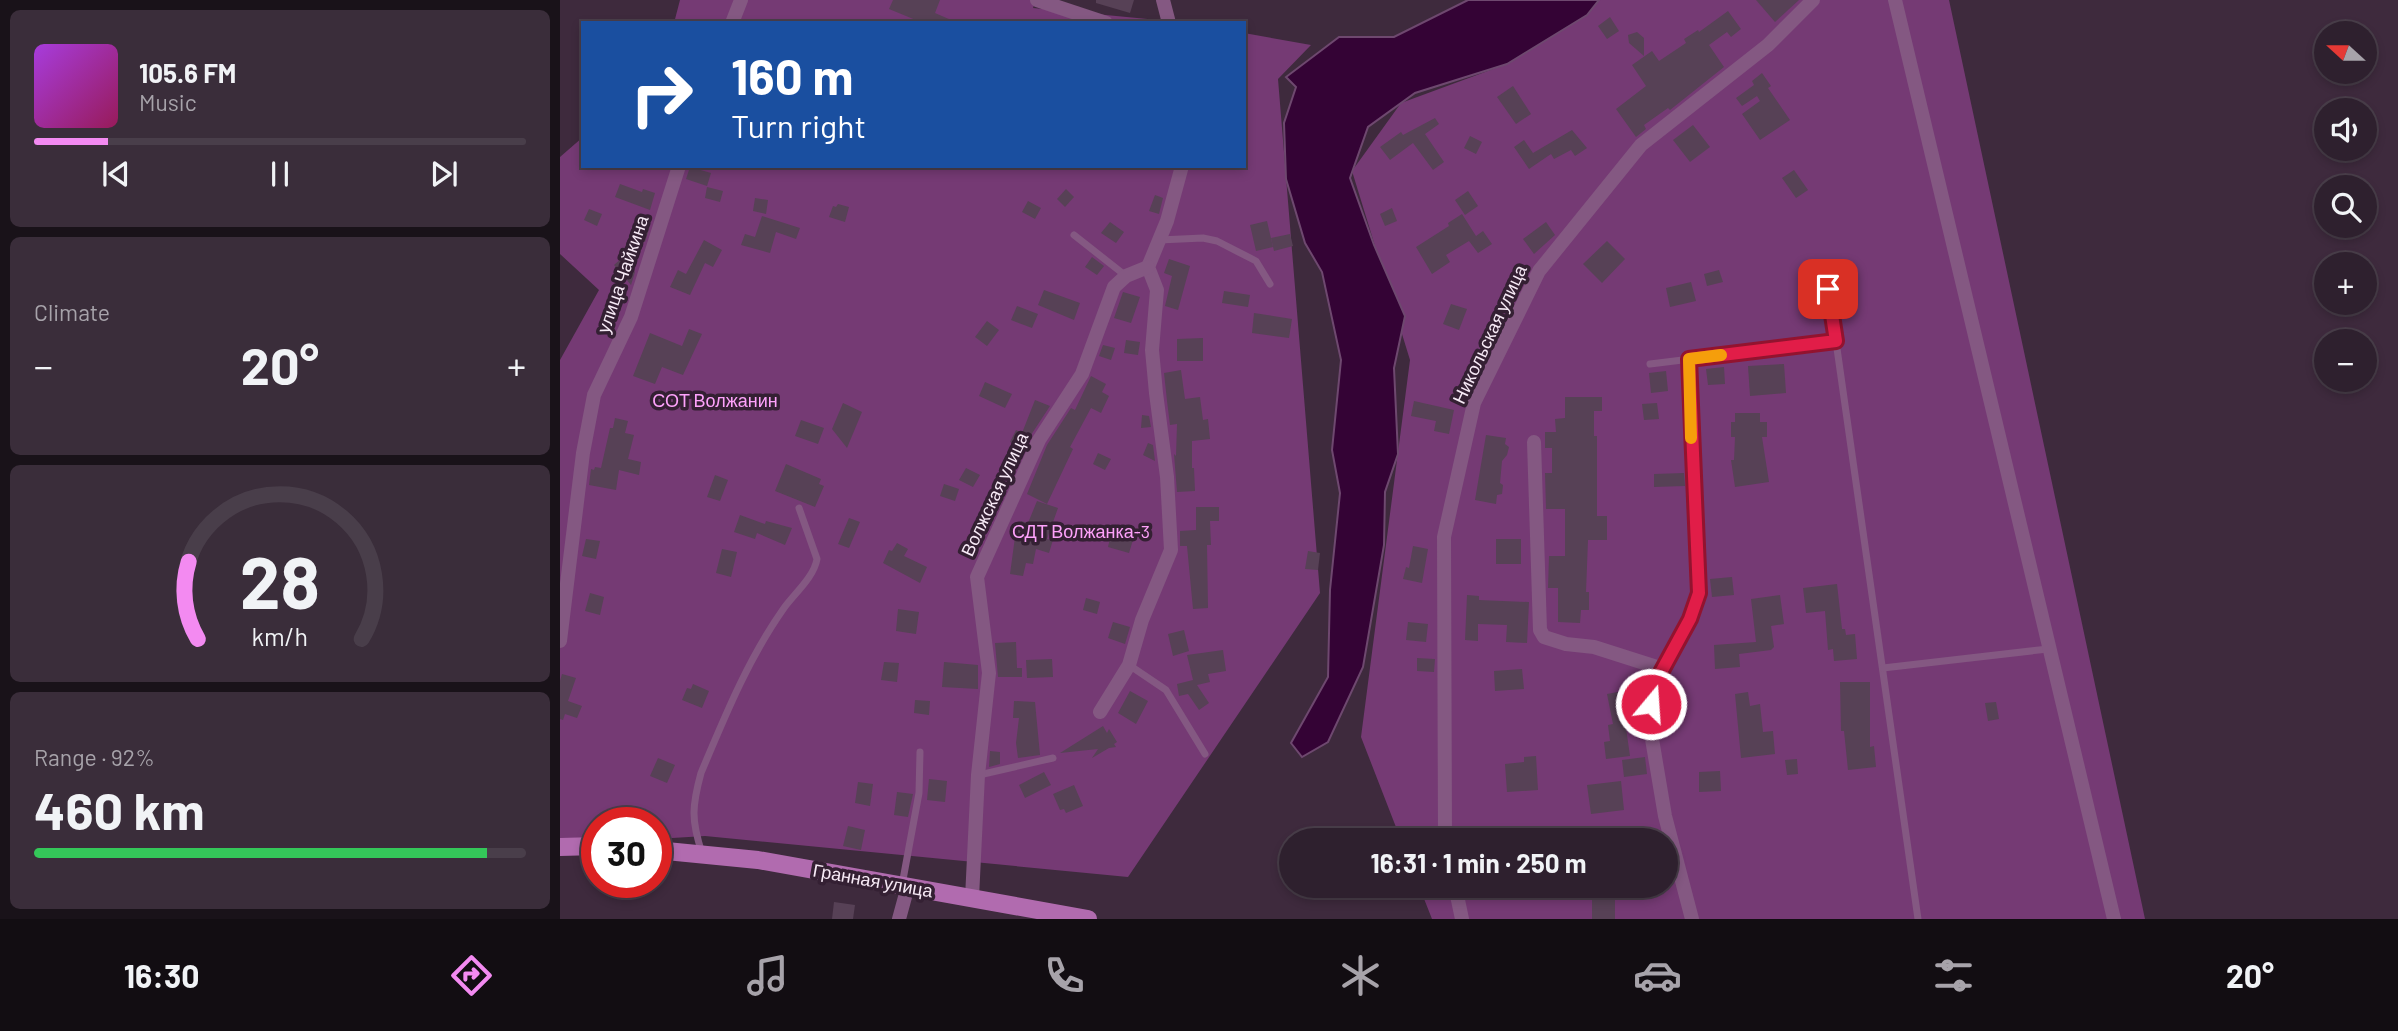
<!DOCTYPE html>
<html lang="en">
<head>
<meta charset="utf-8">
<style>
  :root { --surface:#2e202e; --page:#3a2d3a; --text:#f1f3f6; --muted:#a7a3aa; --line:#493e4a; --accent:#f38af1 }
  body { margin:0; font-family:Barlow,sans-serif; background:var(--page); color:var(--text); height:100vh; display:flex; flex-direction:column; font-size:26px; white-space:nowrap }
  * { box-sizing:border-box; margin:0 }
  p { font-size:23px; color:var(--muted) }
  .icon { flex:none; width:38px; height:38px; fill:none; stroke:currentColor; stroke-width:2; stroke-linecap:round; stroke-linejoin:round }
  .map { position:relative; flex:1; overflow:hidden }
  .drawer { display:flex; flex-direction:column; gap:10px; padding:10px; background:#191219; width:560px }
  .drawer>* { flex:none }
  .guide { position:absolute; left:21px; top:21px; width:665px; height:147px; border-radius:0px; box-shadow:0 4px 10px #0003,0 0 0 2px var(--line); background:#1a4fa0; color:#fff; overflow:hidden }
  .needle { width:46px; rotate:291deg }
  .buttons { position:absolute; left:1754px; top:21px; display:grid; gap:14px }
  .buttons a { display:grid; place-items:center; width:63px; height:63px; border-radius:50%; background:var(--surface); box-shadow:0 4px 10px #0003,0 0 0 2px var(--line); font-size:35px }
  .speed { position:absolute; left:21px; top:807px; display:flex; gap:14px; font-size:35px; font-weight:700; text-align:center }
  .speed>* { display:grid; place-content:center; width:91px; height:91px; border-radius:50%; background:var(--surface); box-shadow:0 4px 10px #0003,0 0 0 2px var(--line); line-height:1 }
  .speed .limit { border:10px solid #d22; background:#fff; color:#111 }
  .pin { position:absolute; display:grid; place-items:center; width:60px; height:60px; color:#fff; margin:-30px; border-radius:14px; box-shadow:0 4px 10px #0006 }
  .me { position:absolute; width:77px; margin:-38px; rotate:18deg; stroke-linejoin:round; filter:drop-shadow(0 0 5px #0008) }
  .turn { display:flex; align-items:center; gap:24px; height:147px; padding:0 35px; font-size:32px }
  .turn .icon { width:91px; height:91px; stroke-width:2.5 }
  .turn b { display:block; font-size:49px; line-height:60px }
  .big { font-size:52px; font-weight:700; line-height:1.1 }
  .drawer .tile { flex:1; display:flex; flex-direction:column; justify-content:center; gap:10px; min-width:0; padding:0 24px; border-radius:10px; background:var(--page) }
  .drawer .dial { align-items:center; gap:0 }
  .dial svg { height:182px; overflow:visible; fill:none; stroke:var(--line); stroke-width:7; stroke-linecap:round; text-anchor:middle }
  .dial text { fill:var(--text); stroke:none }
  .song { display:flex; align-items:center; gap:21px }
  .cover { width:84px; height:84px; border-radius:10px; background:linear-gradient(135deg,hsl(280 70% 55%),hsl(330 70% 35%)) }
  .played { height:7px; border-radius:4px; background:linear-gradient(90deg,var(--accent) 15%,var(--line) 15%) }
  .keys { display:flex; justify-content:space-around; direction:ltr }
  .heat { display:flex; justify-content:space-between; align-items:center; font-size:38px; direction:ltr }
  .charge { height:10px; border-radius:5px; background:linear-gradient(90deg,#34c759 92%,var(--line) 0) }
  .trip { position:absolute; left:719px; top:828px; width:399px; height:70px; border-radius:35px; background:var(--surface); box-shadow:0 4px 10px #0003,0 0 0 2px var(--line); font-weight:700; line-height:70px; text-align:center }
  .dock { display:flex; height:112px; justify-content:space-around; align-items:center; background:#120d12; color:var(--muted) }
  .dock .icon { width:49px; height:49px }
  .dock .active { color:var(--accent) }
  .dock b { font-size:32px; color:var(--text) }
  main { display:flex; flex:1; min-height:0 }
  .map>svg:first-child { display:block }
</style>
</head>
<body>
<main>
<section class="drawer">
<div class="tile">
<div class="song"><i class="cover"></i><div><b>105.6 FM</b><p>Music</p></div></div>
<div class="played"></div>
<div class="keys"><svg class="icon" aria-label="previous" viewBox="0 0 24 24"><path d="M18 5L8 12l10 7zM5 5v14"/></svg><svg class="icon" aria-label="pause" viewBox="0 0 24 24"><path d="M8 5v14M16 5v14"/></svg><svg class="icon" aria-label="next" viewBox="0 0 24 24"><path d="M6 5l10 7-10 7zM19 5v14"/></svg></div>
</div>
<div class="tile"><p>Climate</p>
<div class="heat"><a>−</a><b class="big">20°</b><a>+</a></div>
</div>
<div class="tile dial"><svg viewBox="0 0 100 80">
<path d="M14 69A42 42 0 1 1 86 69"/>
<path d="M14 69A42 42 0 0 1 10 35" stroke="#f38af1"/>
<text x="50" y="56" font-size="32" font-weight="700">28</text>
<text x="50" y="72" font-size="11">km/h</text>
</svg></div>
<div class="tile"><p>Range · 92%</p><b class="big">460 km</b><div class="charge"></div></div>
</section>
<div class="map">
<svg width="1838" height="919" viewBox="0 0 1838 919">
  <rect width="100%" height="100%" fill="#3e2a3d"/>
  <!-- green -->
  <g fill="#753a74">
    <path d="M120,0h356l-3,8 156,15h-515z"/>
    <path d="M1039,0h350l196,919h-713l-13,-33h247v-46h-265l-40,-103 49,-377 -58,-189 49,-68 103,-38 83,-50z"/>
    <path d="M684,33l67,12 -33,34 42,514 -192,284 -423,-41 -49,3v-17h-59v22l-37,2v-486l39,-70 -39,-36v-97l23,-20v29h661z"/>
  </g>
  <!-- water -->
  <path fill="#340335" stroke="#6e486f" stroke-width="2" d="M908,0h131l-12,15 -80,49 -92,29 -47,34 -18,51 24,67 31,71 -11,52 4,86 -13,38 -1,53 -21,122 -35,75 -26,15 -11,-14 37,-66 2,-87 10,-97 -8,-43 9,-90 -19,-88 -17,-29 -19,-64 -2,-56 12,-36 -10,-10 53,-40h55z"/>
  <!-- building -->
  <g fill="#574156">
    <path d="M333,0h47l-5,13 23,10h-35l-34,-14z"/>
    <path d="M536,0h38l-4,13 -34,-10z"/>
    <path d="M1196,0h43l-24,22z"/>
    <path d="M1168,11l13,18 -10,8 -4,-5 -18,13 15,22 -54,43 -2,-2 -24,17 2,4 -10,8 -20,-28 30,-23 -14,-21 20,-14 7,10 27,-18 -2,-4 14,-9 1,2z"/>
    <path d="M1050,17l9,14 -12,8 -9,-13z"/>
    <path d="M1077,32l7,6v18l-15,-13 -1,-8z"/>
    <path d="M1202,73l9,13 -3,2 22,32 -30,20 -18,-26 18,-13 -3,-5 -15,10 -6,-8 18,-13 -2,-4z"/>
    <path d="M953,86l18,28 -15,10 -19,-27z"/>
    <path d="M875,118l4,6 -14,10 19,28 -11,8 -20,-27 -23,17 -10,-13 21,-15 2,3z"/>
    <path d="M1133,125l17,22 -20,15 -17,-22z"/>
    <path d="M1012,130l15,18 -12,8 -4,-6 -17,9 -3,-5 -22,15 -15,-22 10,-7 9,13z"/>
    <path d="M910,136l12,6 -6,12 -12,-6z"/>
    <path d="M130,167l21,6 -4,13 -21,-7z"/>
    <path d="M1234,170l14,20 -12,8 -14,-20z"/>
    <path d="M60,184l22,8 1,-3 12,4 -5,17 -35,-13z"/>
    <path d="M147,187l16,4 -3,11 -15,-4z"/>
    <path d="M506,189l8,8 -9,10 -8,-8z"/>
    <path d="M908,191l10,15 -13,9 -10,-15z"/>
    <path d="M595,195l8,3 -4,16 -10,-3z"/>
    <path d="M195,198l13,2 -2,14 -13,-3z"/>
    <path d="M468,201l13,7 -6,11 -13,-7z"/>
    <path d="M278,204l11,3 -4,15 -16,-5 4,-11 3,1z"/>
    <path d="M832,208l5,13 -12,5 -5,-12z"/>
    <path d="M29,209l13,5 -5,12 -13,-6z"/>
    <path d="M902,214l14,22 7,-5 9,13 -14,9 -9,-12 -23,14 4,7 -18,12 -16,-27 33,-21 -1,-3z"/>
    <path d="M202,216l38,12 -4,11 -20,-7 -6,21 -29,-8 4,-11 10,3z"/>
    <path d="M707,221l6,26 -17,4 -6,-26z"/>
    <path d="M550,222l14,10 -8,11 -15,-10z"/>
    <path d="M986,222l9,13 -21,19 -11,-15z"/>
    <path d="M79,223l11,3 -5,16 -11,-4z"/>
    <path d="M730,234l3,12 -19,5 -3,-13z"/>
    <path d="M144,240l18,10 -9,17 -8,-4 -15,32 -20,-8 8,-17 8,4z"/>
    <path d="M1047,241l18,18 -23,24 -19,-19z"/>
    <path d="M63,257l12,15 -4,13 -17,-20z"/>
    <path d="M532,257l12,9 -7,9 -12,-8z"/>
    <path d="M609,259l21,7 -12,44 -13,-4 7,-30 -8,-3z"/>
    <path d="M1159,270l4,12 -16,4 -3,-12z"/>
    <path d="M1131,282l5,19 -26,6 -4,-19z"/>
    <path d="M484,290l36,13 -6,17 -36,-15z"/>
    <path d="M664,291l26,4 -2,12 -26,-4z"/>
    <path d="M563,292l17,5 -9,26 -17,-5z"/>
    <path d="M891,304l16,5 -8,21 -16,-6z"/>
    <path d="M457,306l21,8 -6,14 -21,-8z"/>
    <path d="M694,313l38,6 -3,19 -37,-5z"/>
    <path d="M427,321l12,9 -12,16 -12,-9z"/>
    <path d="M129,329l13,5 -19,41 -21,-8 -7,17 -22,-8 17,-43 32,13z"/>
    <path d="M643,338v23h-26v-22z"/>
    <path d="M566,340l14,2 -2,13 -14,-2z"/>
    <path d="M543,345l12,3 -4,12 -12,-4z"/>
    <path d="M1224,364l2,29 -36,3 -2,-30z"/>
    <path d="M1164,367l1,17 -17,1 -2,-16z"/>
    <path d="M621,370l4,29 15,-2 3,23 5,-1 2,20 -18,2v27h2l1,23 -18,1 -3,-38 2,2 1,-32 -7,1 -3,-24 -3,-28z"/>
    <path d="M1106,371l2,20 -17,2 -2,-20z"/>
    <path d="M531,376l15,8 -4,8 7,4 -8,17 -10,-5 -21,39 3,2 -26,55 -20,-10 20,-49 24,-37 4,2z"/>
    <path d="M425,382l27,12 -7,14 -26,-12z"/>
    <path d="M1005,397h37v14h-8v25h3v80h10v24h-19l-2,52h3v18h-8l-1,13 -22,-1v-34h-10l1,-32h16v-47h-19l-1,-36h7v-25h-7v-16h11l-1,-13 10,-1z"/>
    <path d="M475,400l15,6 -19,29 -10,22 -9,-5 4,-7 -6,-3 6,-12 6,3z"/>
    <path d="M854,401l40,9 -5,24 -15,-3 2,-10 -25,-5z"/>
    <path d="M283,403l19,9 -15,36 -15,-19z"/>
    <path d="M1097,403l2,16 -15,1 -2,-16z"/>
    <path d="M1175,413h25v9h7v15h-5l7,45 -34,5 -4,-27h3l1,-23h-4v-15h4z"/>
    <path d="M582,415l7,1 2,11 -10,1z"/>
    <path d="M55,418l13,3 -3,12 9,2 -6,24 13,3 -2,13 -20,-5 -3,20 -27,-5 2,-16 3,1 1,-3 6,1 9,-40h3z"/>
    <path d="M241,420l23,8 -6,16 -23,-8z"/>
    <path d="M926,435l20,3 -1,6 4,3 -2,8 -5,6 -2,22 3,2 -1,9 -5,1 -1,9 -21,-4z"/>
    <path d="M588,443l5,2 2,16 -12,-6z"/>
    <path d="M538,453l13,6 -6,11 -12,-6z"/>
    <path d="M226,464l35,15 -2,5 5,2 -9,21 -40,-16z"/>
    <path d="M406,468l14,7 -7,12 -14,-7z"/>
    <path d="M1124,473l1,13 -31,1v-13z"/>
    <path d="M155,475l13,5 -8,21 -13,-4z"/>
    <path d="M384,484l15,5 -4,12 -15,-5z"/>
    <path d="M477,501l21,7 -11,31 6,1 -4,13 -13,-4 -3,15 -7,-1 -3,13 -13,-2 5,-37 6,-16 7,2z"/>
    <path d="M636,507h23v14h-9l1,24h-4l1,63 -15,1 -6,-63h-7v-15l16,-1z"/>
    <path d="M180,515l25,9 1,-3 26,7 -7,17 -28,-12 -2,6 -21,-7z"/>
    <path d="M289,518l11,4 -11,26 -11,-4z"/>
    <path d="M551,534l22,6 -4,13 -21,-6z"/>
    <path d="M26,539l14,2 -4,18 -14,-3z"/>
    <rect x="936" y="539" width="25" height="25"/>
    <path d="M337,543l11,6 -4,7 23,11 -7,16 -37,-20 6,-13 3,1z"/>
    <path d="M853,546l15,3 -6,34 -19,-4 3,-12 3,1z"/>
    <path d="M162,549l15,3 -6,25 -15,-4z"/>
    <path d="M748,551l12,2 -2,17 -13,-1z"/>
    <path d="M1172,577l2,18 -22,2 -2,-18z"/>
    <path d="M1277,584l5,45h3l1,6 9,-1 2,25 -23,2 -1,-12 -5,1 -3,-39 -19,2 -3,-25z"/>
    <path d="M30,593l14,4 -4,18 -15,-4z"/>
    <path d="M907,595l12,1v4l50,2 -2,41 -21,-1 1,-17 -29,-1v17l-13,-1z"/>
    <path d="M1220,595l4,29 -13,2 3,21 -3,3 -32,4 1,13 -25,2 -1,-24 42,-3 -5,-43z"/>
    <path d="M526,598l14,4 -3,12 -14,-4z"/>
    <path d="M338,609l21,3 -3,22 -20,-3z"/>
    <path d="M553,622l17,5 -5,17 -17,-6z"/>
    <path d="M848,622l20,2 -2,18 -20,-2z"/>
    <path d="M624,630l5,21 -16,5 -5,-22z"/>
    <path d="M456,642l1,26h5v9h-24l-3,-34z"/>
    <path d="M663,650l3,21 -18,3 2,8 -13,3 12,18 -10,7 -11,-16 -9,2 -2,-12 16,-4 -6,-25z"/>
    <path d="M857,658l18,1 -1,13 -17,-1z"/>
    <path d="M492,659l1,18 -26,1 -1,-18z"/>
    <path d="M324,662l15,1 -2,19 -16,-2z"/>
    <path d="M384,662l34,3v24l-36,-2z"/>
    <path d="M962,669l2,20 -29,2 -1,-20z"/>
    <path d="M2,674l14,4 -8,23 14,5 -5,12 -12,-4 -2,6 -3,-1v-38z"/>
    <path d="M1280,682h30v65l4,-1 2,21 -28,3 -4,-39h-3z"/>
    <path d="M133,684l16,7 -7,17 -20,-8 5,-12 4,1z"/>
    <path d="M1074,689l3,16 -14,2 7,49 -24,3 -2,-17 6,-1 -2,-16 5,-1 -6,-30z"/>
    <path d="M570,691l18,10 -12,23 -18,-11z"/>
    <path d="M1188,692l2,14 10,-2 3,28 10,-1 2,23 -34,4 -6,-64z"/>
    <path d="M355,700l15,1 -1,14 -15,-2z"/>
    <path d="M454,701l21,1 5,53 -22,3 -2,-15 3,-25h-6z"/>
    <path d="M1436,702l3,17 -11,2 -3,-18z"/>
    <path d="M543,726l4,7 2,-4 8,13 -3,2 2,3 -7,1 -17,10 6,-9 -38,4z"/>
    <path d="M430,751l10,1v12l-11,3z"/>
    <path d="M976,756l2,34 -31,2 -2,-28 19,-2v-5z"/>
    <path d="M1085,757l2,17 -23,3 -2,-17z"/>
    <path d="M98,758l17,7 -8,18 -17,-7z"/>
    <path d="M1237,759l1,15 -11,1 -2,-15z"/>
    <path d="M1160,771l1,20 -22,1v-20z"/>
    <path d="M484,772l7,13 -26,13 -6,-13z"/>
    <path d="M369,779l18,2 -2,21 -18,-2z"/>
    <path d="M1061,781l3,29 -33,4 -4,-29z"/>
    <path d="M298,782l15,2 -3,22 -15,-3z"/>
    <path d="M514,785l9,21 -17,7 -2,-4 -4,1 -7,-16z"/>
    <path d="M337,792l16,2 -5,23 -14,-2z"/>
    <path d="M288,826l17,4 -4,20 -18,-4z"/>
    <rect x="1032" y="897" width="23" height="22"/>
    <path d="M274,902l21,3 -2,14h-21z"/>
  </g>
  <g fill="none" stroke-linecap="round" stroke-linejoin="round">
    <!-- lane -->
    <g stroke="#845882" stroke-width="7">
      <path d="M514,235l52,41"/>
      <path d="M599,240l44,-2 14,3 39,20 14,23"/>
      <path d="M1265,264l93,655"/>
      <path d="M1090,364l186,-23"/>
      <path d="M569,665l37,25 39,64"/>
      <path d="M1323,668l165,-19"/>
      <path d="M419,775l74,-17"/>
      <path d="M142,853c-11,-33 -10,-47 -1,-80 24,-57 47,-114 83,-165 11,-15 30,-31 33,-49l-18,-51"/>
      <path d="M342,885l17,-92 1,-41"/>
    </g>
    <!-- street -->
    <g stroke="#845882" stroke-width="14">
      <path d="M477,0l69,23"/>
      <path d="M603,0l6,23"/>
      <path d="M1335,0l219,919"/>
      <path d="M172,23l9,-23"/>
      <path d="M1129,359l10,233 -9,27 -31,57 -8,28 1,35 13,77 27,103"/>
      <path d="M974,442l6,188 4,7 22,7 28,3 69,22"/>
      <path d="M0,641l23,-188 11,-58 37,-78 48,-151"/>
      <path d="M540,712l29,-47 13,-45 29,-70 -4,-73 -11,-84 -4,-43 5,-60 -9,-23 19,-46 15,-55"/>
      <path d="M885,840l-1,-303 30,-134 65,-132 102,-126 127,-100 45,-45"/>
      <path d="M895,886l7,33"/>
      <path d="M412,898l6,-123 11,-102 -12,-96 62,-137 43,-66 32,-87 12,-11 22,-9"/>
      <path d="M339,919l9,-33"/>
    </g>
    <!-- secondary -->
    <g stroke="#b16baf" stroke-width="18">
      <path d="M0,847l37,-1"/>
      <path d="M96,850l102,10 330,59"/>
    </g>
  </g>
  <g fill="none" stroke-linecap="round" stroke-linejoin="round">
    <defs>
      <path id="route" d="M1091,704l8,-28 31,-57 9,-26 -10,-234 147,-18 -8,-52"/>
    </defs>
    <!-- route casing -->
    <use href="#route" stroke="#92132f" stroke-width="18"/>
    <!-- route -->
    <use href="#route" stroke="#e11d48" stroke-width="12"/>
    <!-- slow -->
    <path stroke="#f59e0b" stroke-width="12" d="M1131,438l-2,-79 32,-4"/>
  </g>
  <g text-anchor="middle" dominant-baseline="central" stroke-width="7" stroke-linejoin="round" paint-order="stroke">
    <!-- street labels -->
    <g font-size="18" fill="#f7eaf6" stroke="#342033">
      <text transform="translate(62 274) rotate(-71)">улица Чайкина</text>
      <text transform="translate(929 334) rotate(-65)">Никольская улица</text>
      <text transform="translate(434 494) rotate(-65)">Волжская улица</text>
      <text transform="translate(313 880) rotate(10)">Гранная улица</text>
    </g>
    <!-- park labels -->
    <g font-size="18" fill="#fea2fb" stroke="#342033">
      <text x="155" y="400">СОТ Волжанин</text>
      <text x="521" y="531">СДТ Волжанка-3</text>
    </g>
  </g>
</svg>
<div class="buttons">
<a><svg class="needle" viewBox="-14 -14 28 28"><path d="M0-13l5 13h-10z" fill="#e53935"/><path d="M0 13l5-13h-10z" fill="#a7a3aa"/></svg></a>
<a><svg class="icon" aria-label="sound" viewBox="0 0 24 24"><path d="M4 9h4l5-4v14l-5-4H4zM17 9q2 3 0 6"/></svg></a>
<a><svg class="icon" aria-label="search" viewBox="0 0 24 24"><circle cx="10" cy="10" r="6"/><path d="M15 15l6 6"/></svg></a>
<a>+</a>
<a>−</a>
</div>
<div class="speed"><div class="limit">30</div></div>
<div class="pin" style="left:1268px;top:289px;background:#d93025"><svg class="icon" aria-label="arrive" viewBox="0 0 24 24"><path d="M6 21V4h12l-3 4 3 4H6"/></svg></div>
<svg class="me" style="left:1091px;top:704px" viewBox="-20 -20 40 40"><circle r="17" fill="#e11d48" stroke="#fff" stroke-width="3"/><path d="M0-11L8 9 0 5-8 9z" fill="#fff"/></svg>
<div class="trip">16:31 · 1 min · 250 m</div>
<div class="guide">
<div class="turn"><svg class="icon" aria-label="right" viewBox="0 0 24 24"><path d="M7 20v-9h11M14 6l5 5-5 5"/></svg><div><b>160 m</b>Turn right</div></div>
</div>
</div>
</main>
<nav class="dock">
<b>16:30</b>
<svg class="icon active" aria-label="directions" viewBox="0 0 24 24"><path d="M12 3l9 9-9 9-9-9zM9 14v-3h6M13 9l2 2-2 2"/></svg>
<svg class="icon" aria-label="music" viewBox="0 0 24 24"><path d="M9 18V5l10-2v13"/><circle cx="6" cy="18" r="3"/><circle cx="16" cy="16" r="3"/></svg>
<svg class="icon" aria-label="phone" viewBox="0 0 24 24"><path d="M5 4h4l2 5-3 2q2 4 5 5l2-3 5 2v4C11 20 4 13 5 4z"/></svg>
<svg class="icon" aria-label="climate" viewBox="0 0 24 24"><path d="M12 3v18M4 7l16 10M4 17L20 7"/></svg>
<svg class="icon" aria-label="car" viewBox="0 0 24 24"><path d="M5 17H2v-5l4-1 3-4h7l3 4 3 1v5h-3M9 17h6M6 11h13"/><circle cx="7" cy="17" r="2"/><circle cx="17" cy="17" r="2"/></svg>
<svg class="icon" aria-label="filters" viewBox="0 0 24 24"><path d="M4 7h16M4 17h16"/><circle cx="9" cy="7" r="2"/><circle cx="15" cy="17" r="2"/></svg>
<b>20°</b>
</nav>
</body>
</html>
